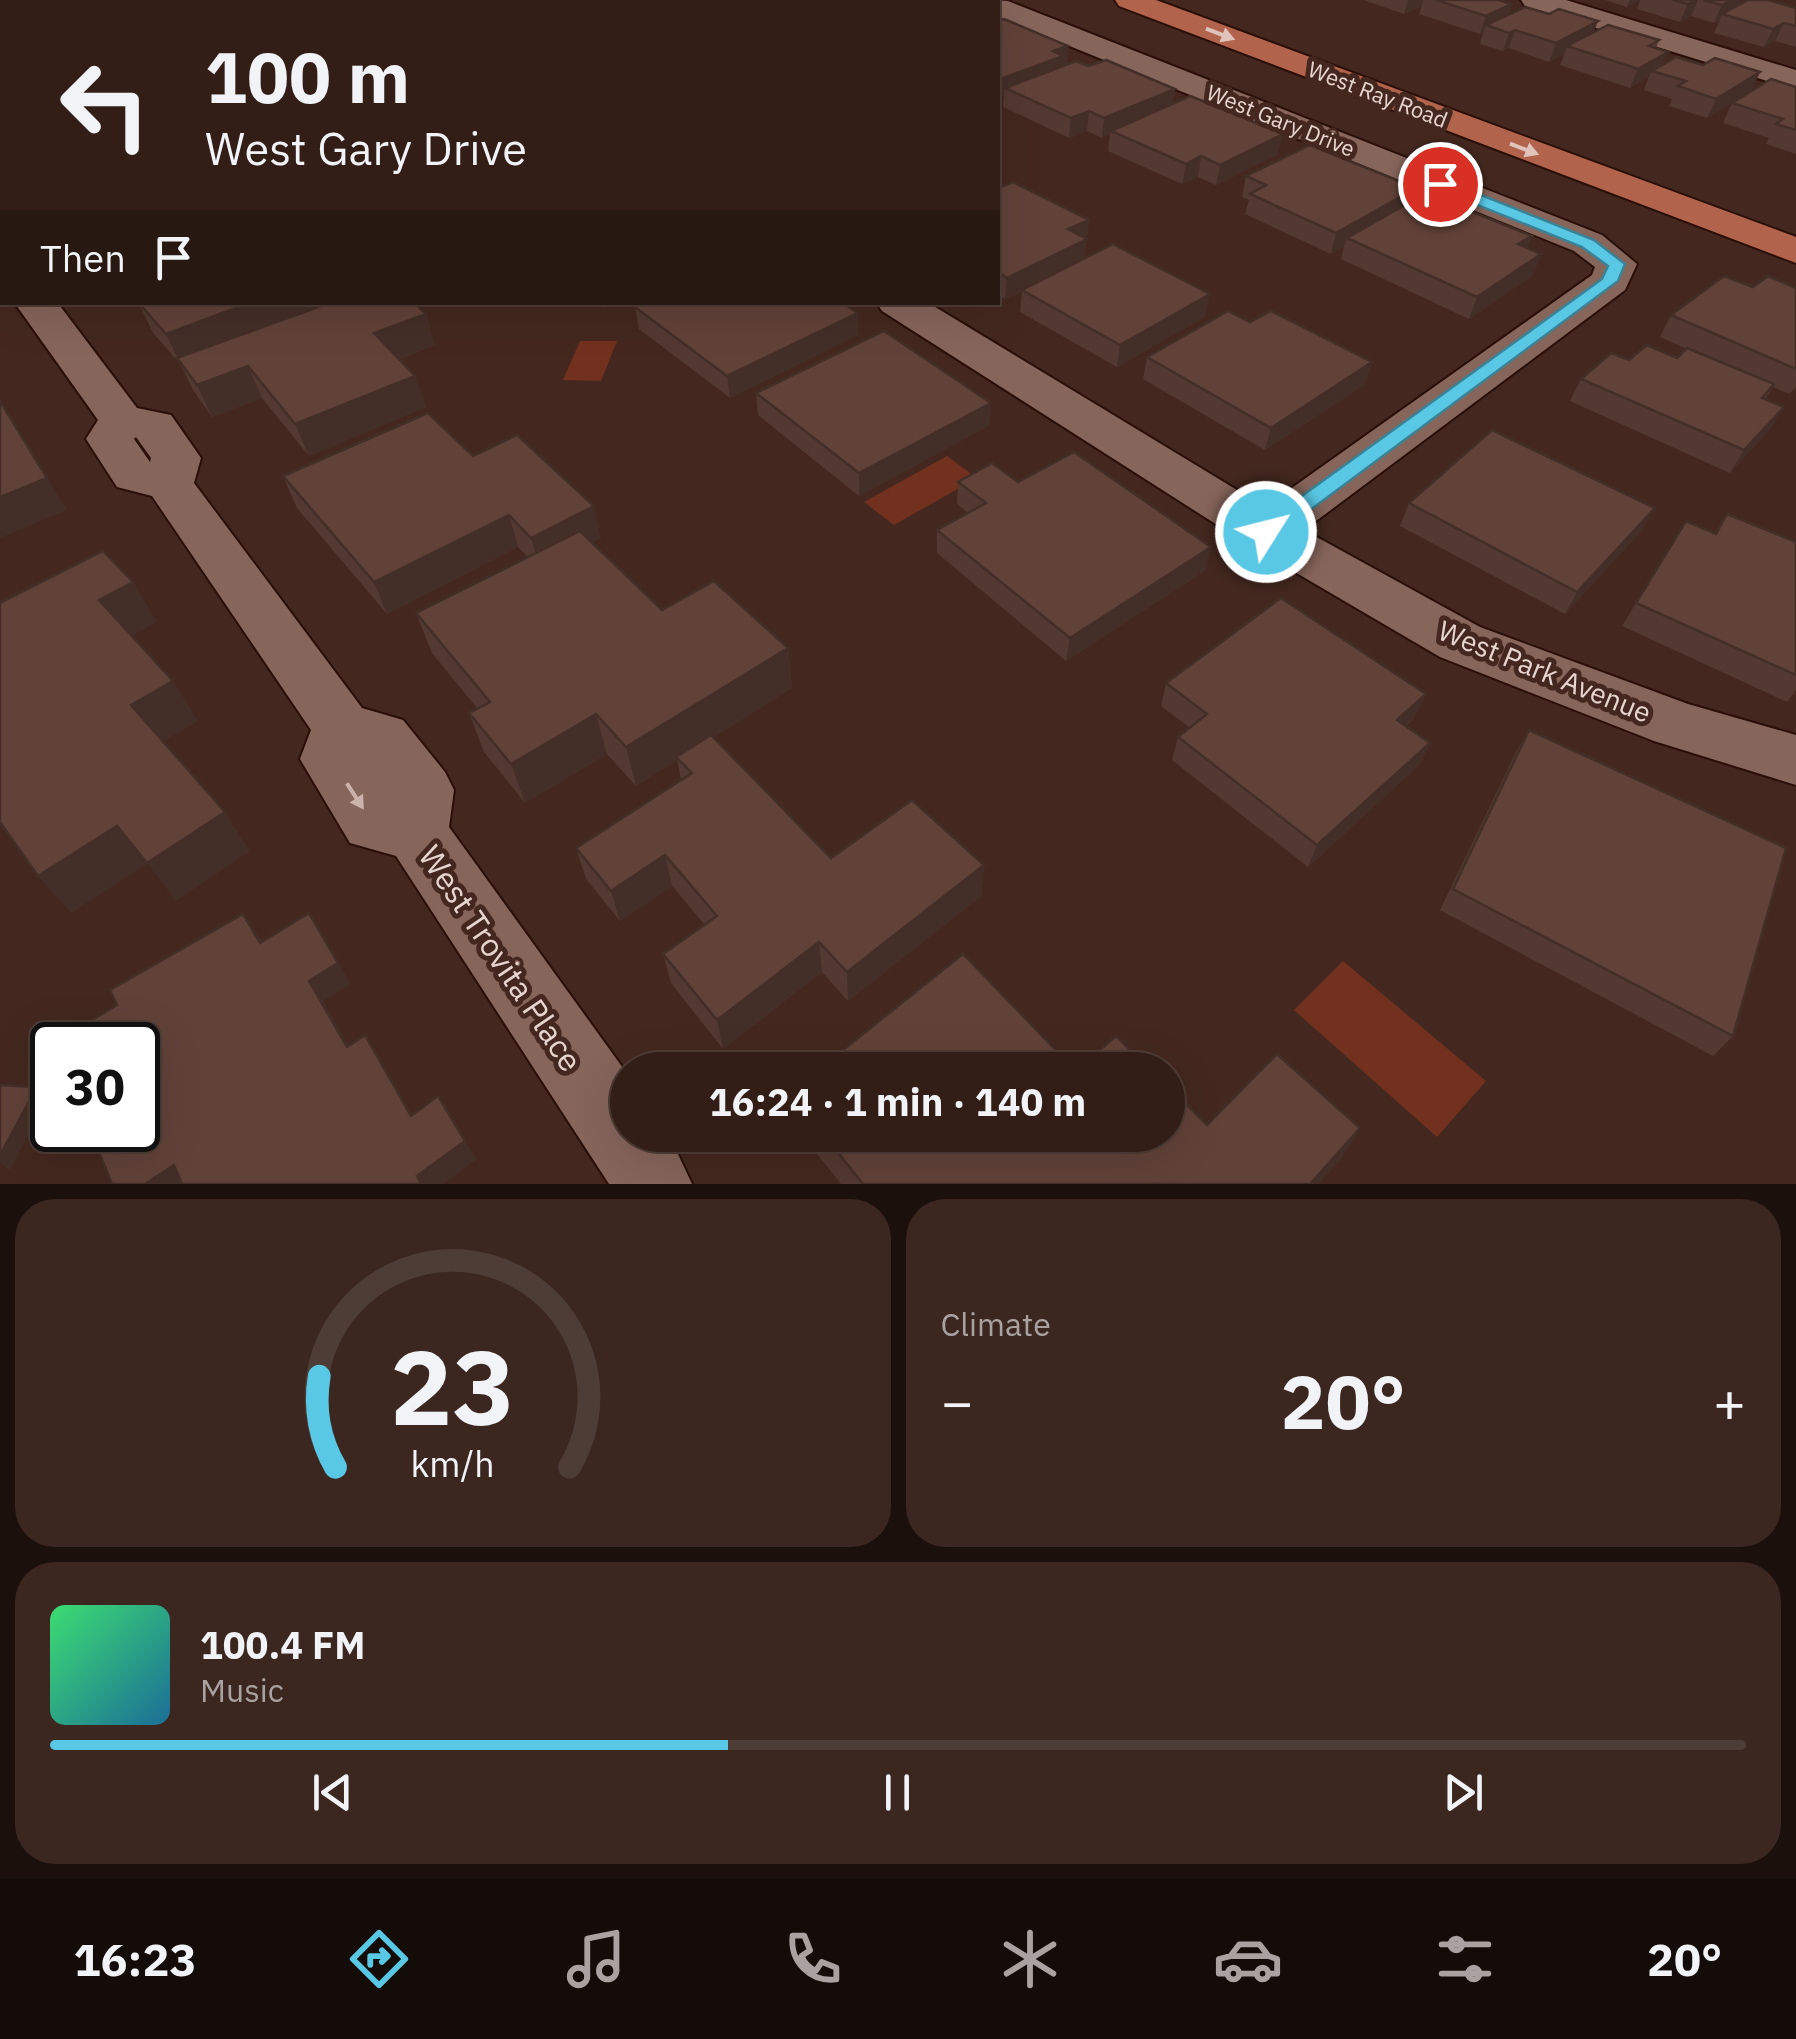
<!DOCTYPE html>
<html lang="en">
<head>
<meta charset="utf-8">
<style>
  :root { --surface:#331e17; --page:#3b2720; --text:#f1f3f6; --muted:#a9a2a1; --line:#4e3c36; --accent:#59c8e5 }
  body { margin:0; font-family:"IBM Plex Sans",sans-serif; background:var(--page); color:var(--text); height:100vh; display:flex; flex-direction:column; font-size:38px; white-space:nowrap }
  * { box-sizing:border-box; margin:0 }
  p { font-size:32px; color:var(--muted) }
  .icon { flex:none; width:55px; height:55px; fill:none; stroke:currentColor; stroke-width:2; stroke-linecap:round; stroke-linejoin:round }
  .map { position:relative; height:1184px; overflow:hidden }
  .drawer { display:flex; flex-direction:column; gap:15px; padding:15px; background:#1c100d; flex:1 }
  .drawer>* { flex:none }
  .guide { position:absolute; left:0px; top:0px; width:1000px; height:305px; box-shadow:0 10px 40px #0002,0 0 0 2px var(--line); background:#331e17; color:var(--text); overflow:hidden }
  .speed { position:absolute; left:30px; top:1022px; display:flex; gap:20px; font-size:50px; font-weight:700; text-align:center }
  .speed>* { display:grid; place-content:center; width:130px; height:130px; border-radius:50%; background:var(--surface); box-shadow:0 10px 40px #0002,0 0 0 2px var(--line); line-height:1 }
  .speed .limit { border:5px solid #111; border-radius:15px; background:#fff; color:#111 }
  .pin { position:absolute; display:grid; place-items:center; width:85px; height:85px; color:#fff; margin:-42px; border:5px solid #fff; border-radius:50%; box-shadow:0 2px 10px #0007 }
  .me { position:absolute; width:110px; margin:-55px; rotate:54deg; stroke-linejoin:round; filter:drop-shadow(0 0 8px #0008) }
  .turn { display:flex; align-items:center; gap:35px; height:210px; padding:0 40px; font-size:45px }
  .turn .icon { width:130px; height:130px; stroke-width:2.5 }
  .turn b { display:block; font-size:70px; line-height:85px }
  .then { display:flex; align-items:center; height:95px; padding:0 40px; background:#0003; gap:20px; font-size:38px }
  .big { font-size:75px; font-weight:700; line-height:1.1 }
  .drawer .tile { flex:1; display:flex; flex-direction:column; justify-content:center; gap:15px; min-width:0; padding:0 35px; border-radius:40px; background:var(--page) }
  .drawer .dial { align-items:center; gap:0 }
  .dial svg { height:260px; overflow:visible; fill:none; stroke:var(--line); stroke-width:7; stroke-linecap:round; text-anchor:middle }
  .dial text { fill:var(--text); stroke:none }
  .song { display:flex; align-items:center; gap:30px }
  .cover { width:120px; height:120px; border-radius:15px; background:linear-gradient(135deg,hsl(140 70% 55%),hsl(200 70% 35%)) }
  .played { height:10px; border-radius:5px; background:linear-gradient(90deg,var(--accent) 40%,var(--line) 40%) }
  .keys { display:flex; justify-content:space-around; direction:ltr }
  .heat { display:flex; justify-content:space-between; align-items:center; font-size:55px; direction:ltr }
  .drawer .tiles { flex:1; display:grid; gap:15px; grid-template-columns:1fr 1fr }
  .tile:last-child { grid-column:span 2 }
  .trip { position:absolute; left:610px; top:1052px; width:575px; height:100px; border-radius:50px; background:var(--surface); box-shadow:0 10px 40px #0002,0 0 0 2px var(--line); font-weight:700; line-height:100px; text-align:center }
  .dock { display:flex; height:160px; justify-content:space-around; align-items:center; background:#140c09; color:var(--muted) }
  .dock .icon { width:70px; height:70px }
  .dock .active { color:var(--accent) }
  .dock b { font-size:45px; color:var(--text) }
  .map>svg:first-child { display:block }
</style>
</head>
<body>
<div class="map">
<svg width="1796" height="1184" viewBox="0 0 1796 1184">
  <rect width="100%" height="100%" fill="#44281f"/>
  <!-- green -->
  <g fill="#72311e">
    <path d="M580,341h37l-16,40 -38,-1z"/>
    <path d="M947,456l30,22 -83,47 -30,-23z"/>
    <path d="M1343,961l143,120 -49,56 -143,-127z"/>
  </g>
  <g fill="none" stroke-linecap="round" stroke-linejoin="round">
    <defs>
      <g id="minor">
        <path d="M397,0h31l2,2h-32z"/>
        <path d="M991,0l17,1 594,234 35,29 -12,26 -321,240 176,97 208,77 108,31v50l-142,-44 -214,-84 -193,-113 -365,-233 -6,-9h51l338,205 327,-232 3,-8 -21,-16 -576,-234v-15h-12z"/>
        <path d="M1521,0h45l230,70v20l-271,-84z"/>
        <path d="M0,243l2,1v27h-2z"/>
        <path d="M14,302h43l80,106 34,7 30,43 -7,25 168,225 41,12 42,52 9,18 -5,37 179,248v60h41l23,49h-83l-213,-328 -46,-13 -50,-84 11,-29 -159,-234 -35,-9 -31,-48 12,-19zM136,437l15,21 -1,4 -16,-23z"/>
      </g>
      <path id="primary" d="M1115,0h41l640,237v26l-677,-257z"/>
    </defs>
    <!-- minor casing -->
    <use href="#minor" stroke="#290f08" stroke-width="4"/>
    <!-- primary casing -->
    <use href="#primary" stroke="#290f08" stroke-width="4"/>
    <!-- minor -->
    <use href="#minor" fill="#86655b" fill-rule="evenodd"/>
    <!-- primary -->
    <use href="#primary" fill="#b2634b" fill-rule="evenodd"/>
  </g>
  <!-- wall -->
  <g fill="#533931">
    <path d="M485,0h161v2h-159z"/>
    <path d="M778,0h178l6,2h-179z"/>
    <path d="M1363,0h137l12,4 -4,11 86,17 65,8 -3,8 12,4 -6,13h41l57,7 -9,19 -44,27 -38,-12 3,-7 -28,-9 5,-14 -19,12 -70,-23 5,-12 -16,9 -40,-14 -6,3 -23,-7 3,-11 -3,1 -61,-20 3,-8 -18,8z"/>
    <path d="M1605,0h136l-3,6 58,2v39l-21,-6 -11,6 -50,-14 6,-13 -6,3 -23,-7 -11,6 -43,-13 3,-9 -13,7z"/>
    <path d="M998,21l69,43 106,39 105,51 -62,31 -18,-8 -16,7 -74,-33 2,-17 -8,4 -15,-7 -18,7 -66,-31 1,-11z"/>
    <path d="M1796,87v67l-30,-10 3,-6 -46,-15 9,-20z"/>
    <path d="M1246,176l166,25 120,35 -5,12 14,6 -8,21 -64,44 -128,-60 3,-13 -13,8 -86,-40 4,-14 -7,-3z"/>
    <path d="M998,188l91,32 -5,38 122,58 -89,51 -97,-55 2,-21 -17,8 -7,-4z"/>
    <path d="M1753,287l43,1v99l-7,7 -16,-7 -8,12 19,8 -14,22 -40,44 -160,-72 11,-22 48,-19 48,-2 10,-9 -27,-12 11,-22z"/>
    <path d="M138,302l288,12 9,31 -36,14 27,48 -117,49 -47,-58 -50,19 -19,-27 -12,-25 -28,-32z"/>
    <path d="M635,307l223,28 -128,63 -91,-69z"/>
    <path d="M1250,322l122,40 -8,23 -99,65 -122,-71 4,-22z"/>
    <path d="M756,393l234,32 -131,71 -101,-81z"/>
    <path d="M473,456l128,82 -9,4 70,68 126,38 4,40 -78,49 117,121 153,7 -3,31 -133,105 -26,-29 -99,77 -52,-66 -8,-29 42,-29 -33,-39 -52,35 -34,-42 -10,-31 105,-68 -4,-20 -41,26 -29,-32 -82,49 -41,-51 -15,-39 8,-5 -45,-55 -16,-40 112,-56 -10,-10 -131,67 -90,-106 -14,-32z"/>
    <path d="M958,482h60l188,88 -140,91 -129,-108v-23l31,-17 -11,-9z"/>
    <path d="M1409,503l246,5 -13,22 -77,84 -165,-88z"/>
    <path d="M1727,514l69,28v148l-9,12 -165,-76 64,-105 29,12z"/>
    <path d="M1166,683l249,34 -9,9 24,17 -11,22 -111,102 -136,-107 6,-23 12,-9 -29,-22z"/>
    <path d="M1529,730l204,306 -20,20 -273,-146 76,-158z"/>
    <path d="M1207,1125l153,3 -21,33 -21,23h-477l-39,-49h366z"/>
  </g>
  <!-- shaded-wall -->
  <g fill="#442e28">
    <path d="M185,0h22l1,2h-22z"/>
    <path d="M506,0h27l1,2h-28z"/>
    <rect x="817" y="0" width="16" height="2"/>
    <path d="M844,0h57l-8,2h-49z"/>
    <path d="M1408,0h15l-1,6 -18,8z"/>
    <path d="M1630,0h10l-13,7z"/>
    <path d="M1696,0h2l-7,16 -11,6 8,-18z"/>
    <path d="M1732,0h9l-5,11 -14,3 -2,6 -6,3 8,-18z"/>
    <path d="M1512,4l-6,18 -20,3 -3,8 -3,1 6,-18z"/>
    <path d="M1598,21l-7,19 -24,6 -2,7 -16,9 7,-19z"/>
    <path d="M2,22v29l-2,1v-29z"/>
    <path d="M1784,23l-9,18 -11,6 9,-18z"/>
    <path d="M1515,30l-6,18 -6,3 6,-18z"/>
    <path d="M1068,46l-1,18 -62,24 -1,8 -6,3v-19l55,-29z"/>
    <path d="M1668,52l-8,18 -8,1 -3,5 -19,12 8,-19z"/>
    <path d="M1760,72l-9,19 -44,27 9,-19z"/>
    <path d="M1175,89l-3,19 -61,23 -1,3 -8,4 2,-20z"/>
    <path d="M1089,111l-2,20 -18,7 2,-20z"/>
    <path d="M1283,134l-5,20 -62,31 4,-20z"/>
    <path d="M1201,156l-3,21 -16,7 4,-20z"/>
    <path d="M1416,188l-6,21 -63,29 -3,8 -13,8 5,-21z"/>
    <path d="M1089,220l-5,40 -79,39 2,-21 61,-49z"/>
    <path d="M1532,236l-8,21 -6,-13z"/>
    <path d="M1541,254l-8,21 -64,44 8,-22z"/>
    <path d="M1210,294l-4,22 -89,51 3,-22z"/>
    <path d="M252,302h93l-167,57 -12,-25z"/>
    <path d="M602,302h17l-16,7z"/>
    <path d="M858,313v22l-128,63 -3,-22z"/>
    <path d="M426,314l9,31 -51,19 -10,-31z"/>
    <path d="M1372,362l-8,23 -99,65 6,-22z"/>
    <path d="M248,366l14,32 -50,19 -15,-32z"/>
    <path d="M415,376l11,31 -117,49 -14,-32z"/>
    <path d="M991,403l-1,22 -131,71v-23z"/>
    <path d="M1784,407l-14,22 -40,44 14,-23z"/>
    <path d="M16,426l51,84 -67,28v-41z"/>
    <path d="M594,506l7,32 -61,32 -9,-32z"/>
    <path d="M1655,508l-13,22 -77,84 12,-22z"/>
    <path d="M509,515l9,32 -131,67 -13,-32z"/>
    <path d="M1211,547l-5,23 -140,91 4,-23z"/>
    <path d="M133,582l24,40 -32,18 -26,-40z"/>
    <path d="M788,648l4,40 -113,71 -3,-2 1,3 -41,26 -10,-39z"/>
    <path d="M173,681l25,40 -40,24 -27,-40z"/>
    <path d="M1426,694l-11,23 -28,25 10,-22z"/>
    <path d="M596,714l11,40 -82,49 -14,-39z"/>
    <path d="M1430,743l-11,22 -111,102 9,-22z"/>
    <path d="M225,812l25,39 -74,50 -29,-38z"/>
    <path d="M117,826l30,38 -76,49 -33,-37z"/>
    <path d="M665,855l7,31 -52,35 -9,-30z"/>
    <path d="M984,865l-3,31 -133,105 -1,-29z"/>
    <path d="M309,913l42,71 -28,17 38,66 -14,-20 -38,-66z"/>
    <path d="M243,914l15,21 16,29 -14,-21z"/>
    <path d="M819,942l3,30 -99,77 -6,-29z"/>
    <path d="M365,1035l13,20 45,79 -12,-18z"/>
    <path d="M37,1087l12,10 -39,73 -10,-7v-8z"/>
    <path d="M1360,1128l-21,33 -21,23h-8z"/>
    <path d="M465,1141l12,18 -34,25h-22l-4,-8z"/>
    <path d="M174,1165l17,19h-46z"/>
  </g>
  <!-- building -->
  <g fill="#614239" stroke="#442e28" stroke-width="2.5">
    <path d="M0,0h18l2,2h-18v20l-2,1z"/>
    <path d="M33,0h42l2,2h-56z"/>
    <path d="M209,0h139l-10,2h-126z"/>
    <path d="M539,0h101l-7,2h1h-98l5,-1z"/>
    <path d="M878,0h78l6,2h-91z"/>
    <path d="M1436,0h62l14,4 -26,12z"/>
    <path d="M1673,0h23l-8,4z"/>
    <path d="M1703,0h29l-10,5z"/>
    <path d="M1748,0h20l28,8v18l-12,-3 -11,6 -51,-15z"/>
    <path d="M1525,7l24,7 10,-5 39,12 -42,22 -41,-13 -6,3 -23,-8z"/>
    <path d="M1004,19l64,27 -15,5 10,5 -65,24v-59z"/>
    <path d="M1608,25l51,15 -10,6 19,6 -30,17 -71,-23z"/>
    <path d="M1676,57l27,8 12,-7 45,14 -44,27 -38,-13 8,-5 -34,-10z"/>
    <path d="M1106,60l69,29 -71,29 -15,-7 -18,7 -66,-30 71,-27 12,5z"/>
    <path d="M1771,79l25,8v43l-20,-6 7,-5 -51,-16z"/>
    <path d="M1190,96l93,38 -63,31 -19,-9 -15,8 -75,-33z"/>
    <path d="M1310,145l106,43 -80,45 -86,-39 16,-9 -20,-9z"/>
    <path d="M1013,182l76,38 -21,9 19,10 -80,39 -9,-6v-84z"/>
    <path d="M1426,193l106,43 -14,8 23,10 -64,43 -130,-59z"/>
    <path d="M1113,244l97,50 -90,51 -98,-55z"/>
    <path d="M1724,276l29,11 15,-11 28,12v81l-125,-54z"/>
    <path d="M138,302h114l-86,32z"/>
    <path d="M332,302h82l12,12 -52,19 41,43 -120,48 -47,-58 -51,19 -20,-27z"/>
    <path d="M647,302h194l17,11 -131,63 -92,-69z"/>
    <path d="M1228,311l22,11 21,-11 101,51 -101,66 -124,-71z"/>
    <path d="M884,331l107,72 -132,70 -103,-80z"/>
    <path d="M1647,345l30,13 10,-10 87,36 -12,14 22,9 -40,43 -163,-71 30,-26 18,7z"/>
    <path d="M0,401l47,77 -47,19z"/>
    <path d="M428,413l45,43 44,-21 77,71 -63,32 -22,-23 -135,67 -91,-106z"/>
    <path d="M1492,430l163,78 -78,84 -168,-89z"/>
    <path d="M1074,452l137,95 -141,91 -133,-108 49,-27 -28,-21 34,-19 26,19z"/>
    <path d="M1727,514l69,28v133l-160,-72 50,-82 30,13z"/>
    <path d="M580,531l82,79 52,-29 74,67 -162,99 -30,-33 -85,50 -42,-51 21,-11 -74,-89z"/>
    <path d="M103,551l30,31 -34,18 74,81 -42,24 94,107 -78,51 -30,-37 -79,50 -38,-54v-219z"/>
    <path d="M1281,598l145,96 -29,26 33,23 -113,102 -139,-108 29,-23 -41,-31z"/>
    <path d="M1529,730l257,118 -53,188 -280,-147z"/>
    <path d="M711,735l120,123 81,-58 72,65 -137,107 -28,-30 -102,78 -54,-66 54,-38 -52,-61 -54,36 -35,-43 116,-75 -16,-16z"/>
    <path d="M309,913l29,50 -29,18 38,66 18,-12 46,81 27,-20 27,45 -48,35 4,8h-239l-8,-19 -29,19h-33l-22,-54h48v-85h-35l-11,-25 25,-15 -7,-15 133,-76 17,29z"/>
    <path d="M963,954l112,116h-257z"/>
    <path d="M1116,1036l35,34h-74z"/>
    <path d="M1277,1054l83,74 -50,56h-447l-39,-49h344v-49l39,39z"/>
    <path d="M0,1085l37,2 -37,68z"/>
  </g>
  <!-- one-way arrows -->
  <defs><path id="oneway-solid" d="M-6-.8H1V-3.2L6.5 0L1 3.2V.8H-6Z" transform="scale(2.5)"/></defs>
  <g fill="#e0c4bb">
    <use href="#oneway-solid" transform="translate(1220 34) rotate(21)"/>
    <use href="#oneway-solid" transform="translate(1524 149) rotate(21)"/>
  </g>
  <use fill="#cbb3ac" href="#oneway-solid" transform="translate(355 796) rotate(57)"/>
  <!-- route -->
  <path fill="#59c8e5" stroke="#3a8295" stroke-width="2.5" d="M1435,181h11l148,59 31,24 -7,17 -344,256h-15l-3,-5 3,-5 343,-248 6,-13 -26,-19 -147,-59z"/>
  <g text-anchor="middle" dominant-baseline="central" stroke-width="10" stroke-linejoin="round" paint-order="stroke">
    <!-- far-street labels -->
    <g font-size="22" fill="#e8d5cf" stroke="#44281f">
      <text transform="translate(1378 94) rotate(21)">West Ray Road</text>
      <text transform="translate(1281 120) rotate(22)">West Gary Drive</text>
    </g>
    <!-- street labels -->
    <g font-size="28" fill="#e8d5cf" stroke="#44281f">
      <text transform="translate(1545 671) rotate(22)">West Park Avenue</text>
    </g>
    <!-- near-street labels -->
    <g font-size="32" fill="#e8d5cf" stroke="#44281f">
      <text transform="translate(501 958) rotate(56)">West Trovita Place</text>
    </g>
  </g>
</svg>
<div class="speed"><div class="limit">30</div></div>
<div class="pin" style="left:1440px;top:184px;background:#d93025"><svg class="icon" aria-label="arrive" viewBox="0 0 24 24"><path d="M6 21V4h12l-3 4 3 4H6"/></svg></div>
<svg class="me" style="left:1266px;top:532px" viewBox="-20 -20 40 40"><circle r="17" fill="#59c8e5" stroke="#fff" stroke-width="3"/><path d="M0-11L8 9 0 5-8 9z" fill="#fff"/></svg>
<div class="trip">16:24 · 1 min · 140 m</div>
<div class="guide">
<div class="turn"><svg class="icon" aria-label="left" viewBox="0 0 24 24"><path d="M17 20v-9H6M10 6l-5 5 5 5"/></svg><div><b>100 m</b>West Gary Drive</div></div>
<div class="then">Then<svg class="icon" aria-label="arrive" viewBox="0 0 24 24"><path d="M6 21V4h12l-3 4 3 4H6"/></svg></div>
</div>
</div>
<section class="drawer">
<div class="tiles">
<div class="tile dial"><svg viewBox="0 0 100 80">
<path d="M14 69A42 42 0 1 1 86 69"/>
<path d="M14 69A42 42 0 0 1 9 41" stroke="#59c8e5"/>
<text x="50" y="56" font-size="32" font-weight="700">23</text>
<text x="50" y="72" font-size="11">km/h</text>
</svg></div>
<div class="tile"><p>Climate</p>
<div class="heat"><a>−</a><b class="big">20°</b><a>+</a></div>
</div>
<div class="tile">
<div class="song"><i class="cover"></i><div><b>100.4 FM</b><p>Music</p></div></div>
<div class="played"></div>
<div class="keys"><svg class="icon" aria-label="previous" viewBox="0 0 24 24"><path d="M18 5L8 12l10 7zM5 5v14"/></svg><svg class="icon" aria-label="pause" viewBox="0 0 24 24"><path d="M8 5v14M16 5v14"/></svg><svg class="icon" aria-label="next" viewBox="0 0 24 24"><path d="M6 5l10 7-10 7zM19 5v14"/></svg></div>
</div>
</div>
</section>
<nav class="dock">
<b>16:23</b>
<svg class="icon active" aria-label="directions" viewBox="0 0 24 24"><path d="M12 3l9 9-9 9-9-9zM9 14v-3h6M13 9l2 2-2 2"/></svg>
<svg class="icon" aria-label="music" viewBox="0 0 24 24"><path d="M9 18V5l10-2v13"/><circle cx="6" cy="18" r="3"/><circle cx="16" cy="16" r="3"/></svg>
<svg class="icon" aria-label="phone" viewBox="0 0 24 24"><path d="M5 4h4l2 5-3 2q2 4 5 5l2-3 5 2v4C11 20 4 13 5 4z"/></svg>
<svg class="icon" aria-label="climate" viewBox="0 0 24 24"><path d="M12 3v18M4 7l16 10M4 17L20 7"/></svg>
<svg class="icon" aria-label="car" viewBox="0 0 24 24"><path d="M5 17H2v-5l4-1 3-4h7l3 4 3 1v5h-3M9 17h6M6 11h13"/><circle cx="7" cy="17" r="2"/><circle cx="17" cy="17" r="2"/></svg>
<svg class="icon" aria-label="filters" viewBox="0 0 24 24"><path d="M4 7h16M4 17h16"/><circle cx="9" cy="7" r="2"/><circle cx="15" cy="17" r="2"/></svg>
<b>20°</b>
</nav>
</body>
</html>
